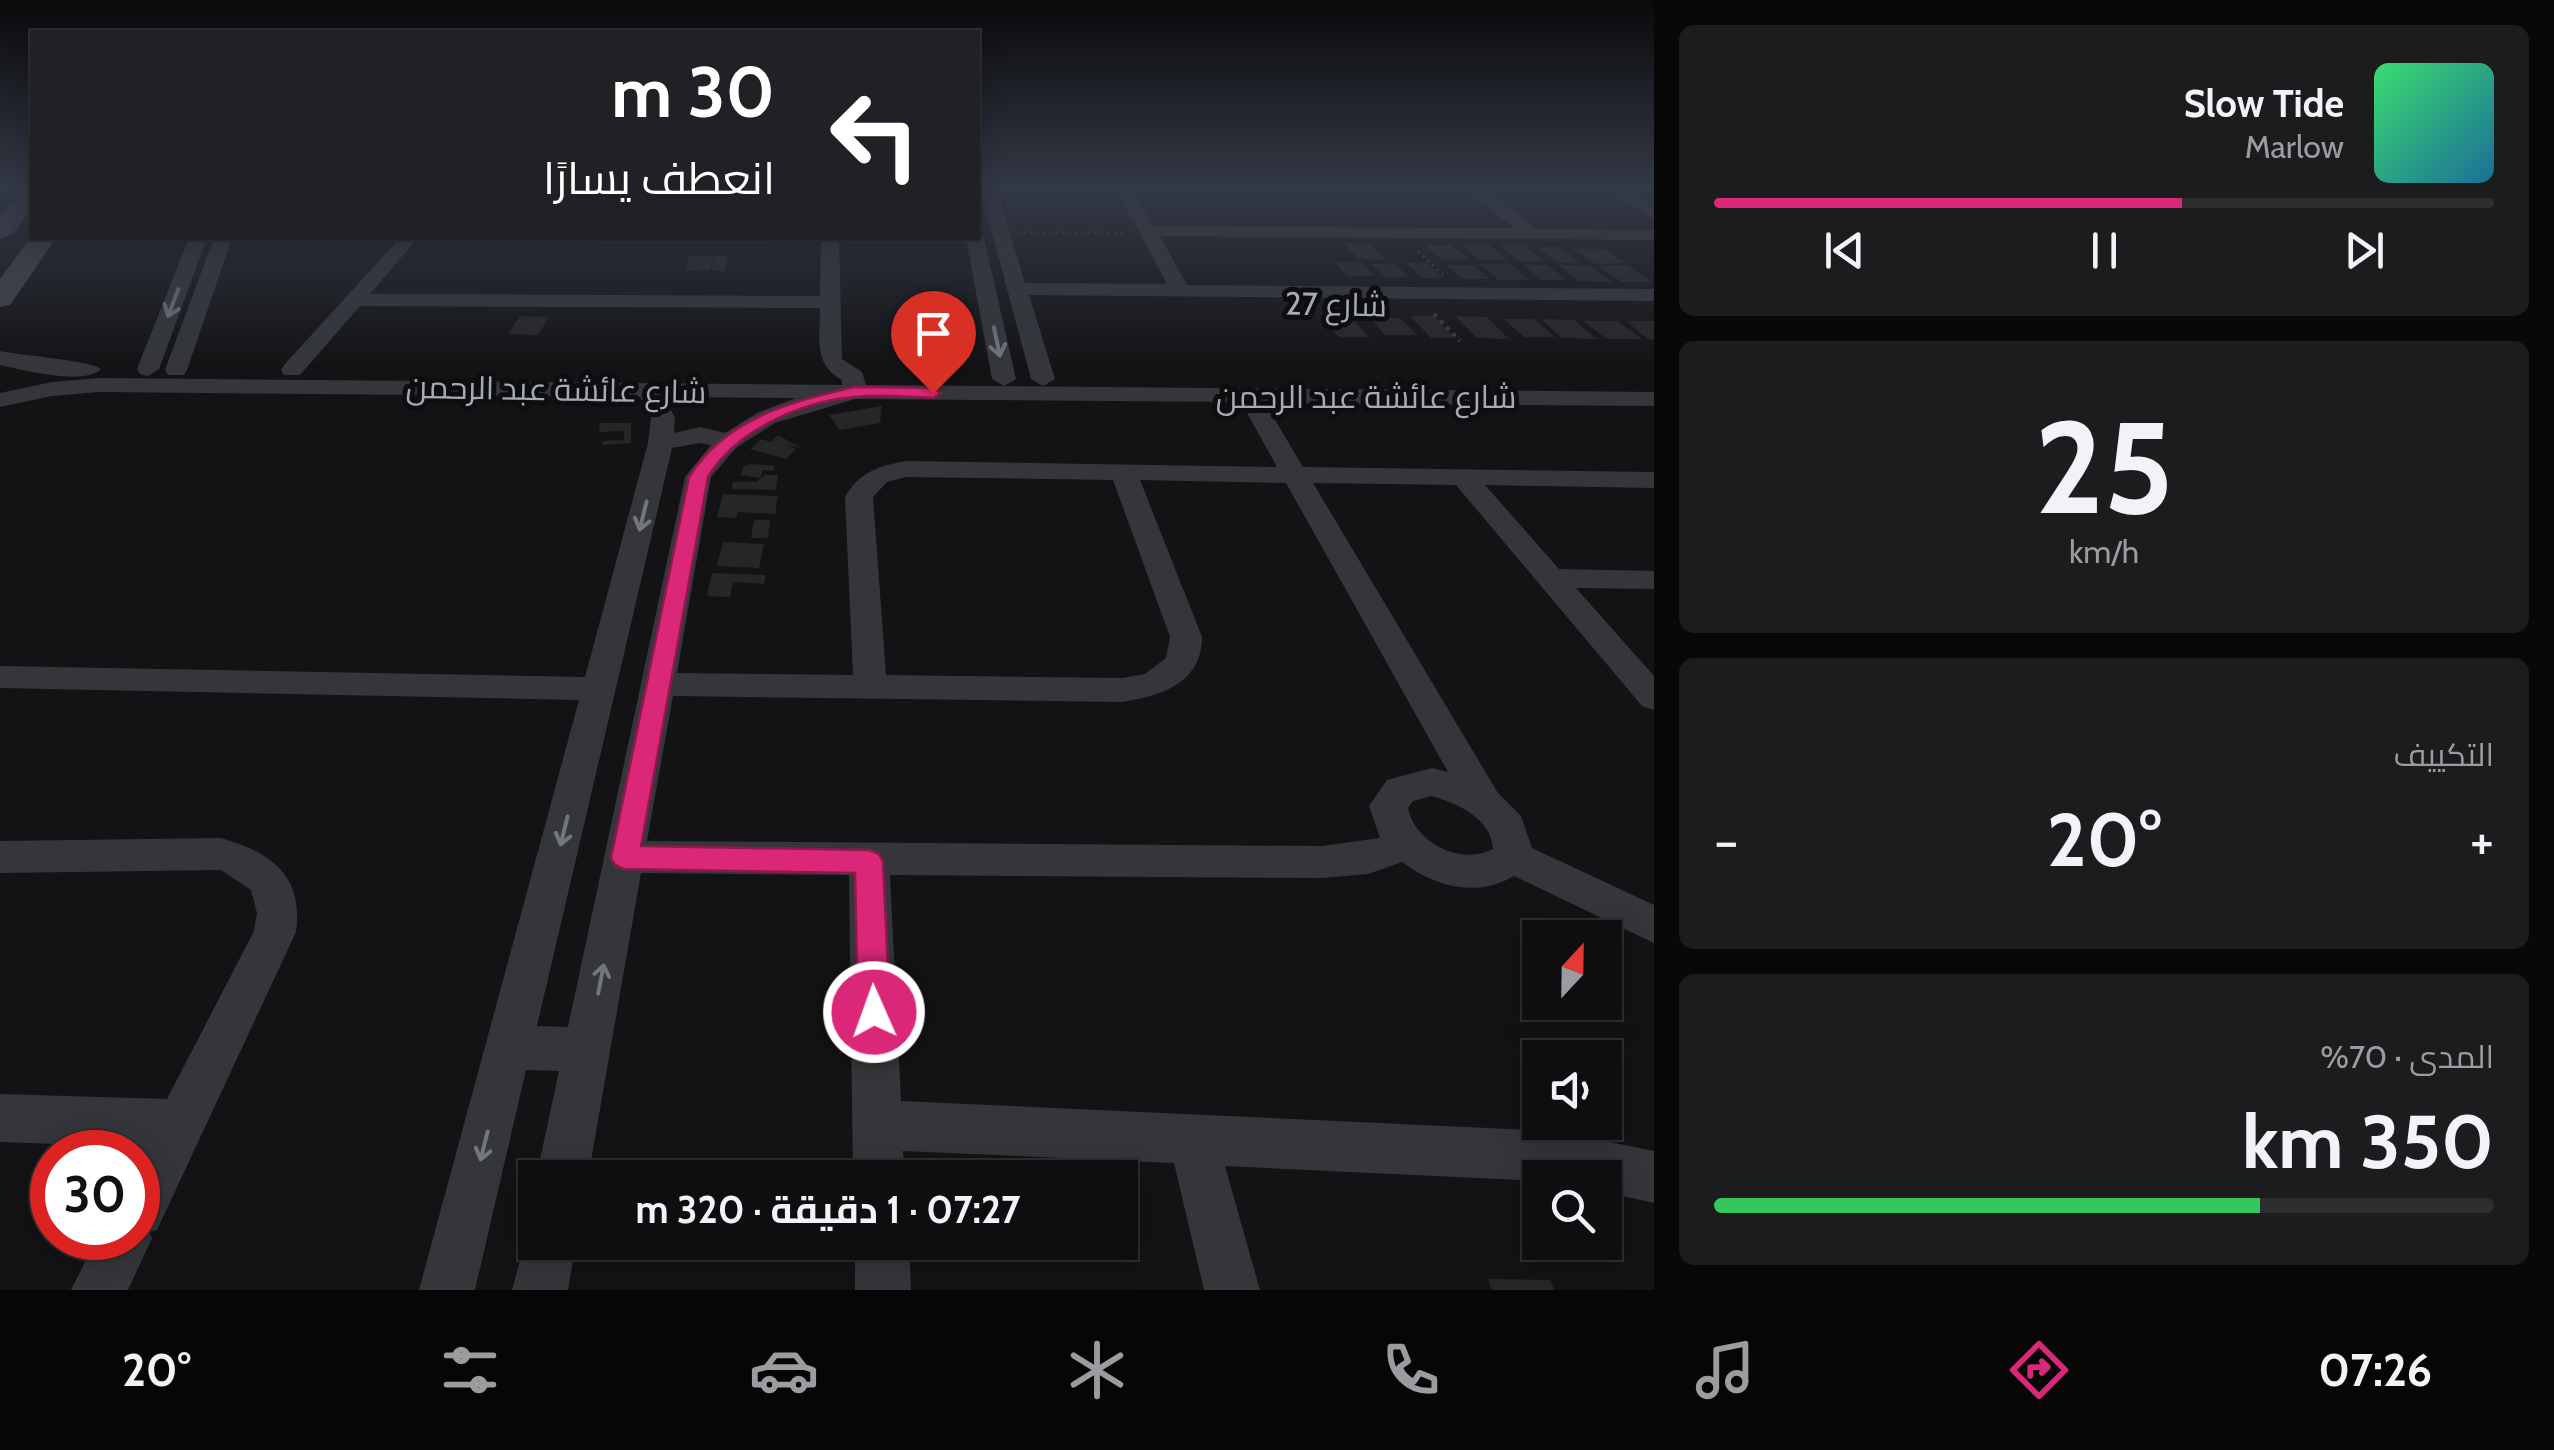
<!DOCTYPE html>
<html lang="ar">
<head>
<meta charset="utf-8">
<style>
  :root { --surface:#0e0e10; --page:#1c1c1e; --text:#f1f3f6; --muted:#9b9c9f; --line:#2e2e30; --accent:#db2777 }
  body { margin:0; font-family:Cabin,Cairo,sans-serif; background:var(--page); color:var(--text); direction:rtl; height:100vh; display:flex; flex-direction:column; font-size:38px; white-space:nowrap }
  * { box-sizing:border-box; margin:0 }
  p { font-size:32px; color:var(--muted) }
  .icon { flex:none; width:55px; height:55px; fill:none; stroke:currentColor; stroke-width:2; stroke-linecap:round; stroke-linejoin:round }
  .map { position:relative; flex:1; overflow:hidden; direction:ltr }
  .sheet { display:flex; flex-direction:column; gap:25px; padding:25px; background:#080809; width:900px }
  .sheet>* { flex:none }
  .banner { position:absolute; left:30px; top:30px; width:950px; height:210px; border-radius:0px; box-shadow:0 5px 25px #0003,0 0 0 2px var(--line); direction:rtl; background:#202124; color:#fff; overflow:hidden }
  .needle { width:65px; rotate:22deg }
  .tools { position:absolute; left:1522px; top:920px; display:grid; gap:20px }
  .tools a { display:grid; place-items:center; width:100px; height:100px; border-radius:0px; background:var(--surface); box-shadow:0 5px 25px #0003,0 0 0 2px var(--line); font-size:50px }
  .speed { position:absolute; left:30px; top:1130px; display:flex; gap:20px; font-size:50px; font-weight:700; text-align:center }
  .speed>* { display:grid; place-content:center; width:130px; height:130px; border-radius:50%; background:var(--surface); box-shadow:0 5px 25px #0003,0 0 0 2px var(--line); line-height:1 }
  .speed .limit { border:15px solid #d22; background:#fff; color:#111 }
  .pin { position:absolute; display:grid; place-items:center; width:85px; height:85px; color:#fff; margin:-102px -42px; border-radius:50% 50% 50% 0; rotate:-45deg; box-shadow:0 0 10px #0007 }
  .pin .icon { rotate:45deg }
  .me { position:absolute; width:110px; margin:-55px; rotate:358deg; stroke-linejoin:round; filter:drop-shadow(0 0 8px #0008) }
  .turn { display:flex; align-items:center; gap:35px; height:210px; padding:0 40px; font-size:45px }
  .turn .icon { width:130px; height:130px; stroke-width:2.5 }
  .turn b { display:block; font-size:70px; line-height:85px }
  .big { font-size:75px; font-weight:700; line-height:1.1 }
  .sheet .tile { flex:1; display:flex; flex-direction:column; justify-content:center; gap:15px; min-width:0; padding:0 35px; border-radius:15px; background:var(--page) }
  .sheet .dial { align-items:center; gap:0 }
  .dial b { font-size:130px; line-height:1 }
  .song { display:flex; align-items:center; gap:30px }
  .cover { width:120px; height:120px; border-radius:15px; background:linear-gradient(135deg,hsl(140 70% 55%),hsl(200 70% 35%)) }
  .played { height:10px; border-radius:5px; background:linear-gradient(90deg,var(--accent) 60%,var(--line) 60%) }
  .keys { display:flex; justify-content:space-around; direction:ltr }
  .heat { display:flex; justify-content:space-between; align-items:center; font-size:55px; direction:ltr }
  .charge { height:15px; border-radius:8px; background:linear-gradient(90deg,#34c759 70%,var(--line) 0) }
  .trip { position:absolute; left:518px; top:1160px; width:620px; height:100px; border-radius:0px; background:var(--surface); box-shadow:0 5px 25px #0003,0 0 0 2px var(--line); font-weight:700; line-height:100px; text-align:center; direction:rtl }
  .menu { display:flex; height:160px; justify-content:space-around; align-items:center; background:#060606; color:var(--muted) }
  .menu .icon { width:70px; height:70px }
  .menu .current { color:var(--accent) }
  .menu b { font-size:45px; color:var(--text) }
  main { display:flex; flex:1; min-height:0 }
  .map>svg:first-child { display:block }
</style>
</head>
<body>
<main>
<section class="sheet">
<div class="tile">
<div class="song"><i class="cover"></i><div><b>Slow Tide</b><p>Marlow</p></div></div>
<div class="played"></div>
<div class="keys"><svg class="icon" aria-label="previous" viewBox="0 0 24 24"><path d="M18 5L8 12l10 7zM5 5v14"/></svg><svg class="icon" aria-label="pause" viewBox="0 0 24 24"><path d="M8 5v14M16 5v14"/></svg><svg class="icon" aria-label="next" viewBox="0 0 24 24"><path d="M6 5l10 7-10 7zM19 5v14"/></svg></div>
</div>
<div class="tile dial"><b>25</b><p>km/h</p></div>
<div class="tile"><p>التكييف</p>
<div class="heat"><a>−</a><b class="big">20°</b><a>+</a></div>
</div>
<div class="tile"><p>المدى · 70%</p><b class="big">350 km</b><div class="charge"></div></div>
</section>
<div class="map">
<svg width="1654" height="1290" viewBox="0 0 1654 1290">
  <rect width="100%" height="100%" fill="#131315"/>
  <!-- building -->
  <g fill="#262629">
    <path d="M1344,243l27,1 14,16 -27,-1z"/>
    <path d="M1460,244h28l20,16h-29z"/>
    <path d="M1499,244l25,1 20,16h-26z"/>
    <path d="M1425,245h26l18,14 -27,1z"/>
    <path d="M1537,247h22l22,16h-23z"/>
    <path d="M1574,249h30l22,14 -31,1z"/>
    <path d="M689,256h38l-2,15h-13l2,-15 -4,14 -24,1z"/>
    <path d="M1334,262h27l14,14h-28z"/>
    <path d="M1406,263h21l16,15h-21z"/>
    <path d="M1371,264h25l13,13h-25z"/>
    <path d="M1480,264h31l18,16h-31z"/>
    <path d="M1446,265h27l16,14h-27z"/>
    <path d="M1523,265h24l20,15h-25z"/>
    <path d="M1559,265l32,1 21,16 -33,-1z"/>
    <path d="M1627,265l25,17h-30l-24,-16z"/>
    <path d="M520,316l29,1 -11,18 -30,-1z"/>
    <path d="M1410,316h23l22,22h-24z"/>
    <path d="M1455,316l32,1 22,22 -32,-1z"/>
    <path d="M1321,317h29l19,20h-30z"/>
    <path d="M1369,317l31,1 17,17h-32z"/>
    <path d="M1504,319h30l21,18h-31z"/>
    <path d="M1541,319l33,1 23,19 -35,-1z"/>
    <path d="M1583,321h34l25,18h-35z"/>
    <path d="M1626,321h28v19l-6,-1z"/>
    <path d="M882,406l-2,17 -40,7 -11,-15z"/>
    <path d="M600,423h31v20l-29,2v-4l22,-1v-9l-25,1z"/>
    <path d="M778,435l23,13 -17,-4 12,5 -10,10 -36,-10 11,-10 10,3z"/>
    <path d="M752,464l23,2 -2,5 -10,-1 -3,8 -20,-3 4,-9z"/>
    <path d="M765,475h13l-2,15 -44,-1 1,-7h23z"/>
    <path d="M723,494l55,2 -3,18 -37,-2 -2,6 -19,-1z"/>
    <path d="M754,520h16l-2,18h-17z"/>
    <path d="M723,542l41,2 -5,24 -42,-2z"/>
    <path d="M712,573l54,2 -2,9 -31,-2 -3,15 -23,-1z"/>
    <path d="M1488,1279l62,1 5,10h-63z"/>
  </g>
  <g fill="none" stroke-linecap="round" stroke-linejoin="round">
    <!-- path-far1 -->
    <g stroke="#3a3d41" stroke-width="2.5" stroke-dasharray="2.5 4" stroke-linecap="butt">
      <path d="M1298,187l25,28"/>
      <path d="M1023,233h104"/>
      <path d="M1418,251l25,24"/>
    </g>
    <!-- path -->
    <path stroke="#3a3d41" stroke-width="4" stroke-dasharray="4 5" stroke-linecap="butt" d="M1434,314l26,27"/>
    <!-- street -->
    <g fill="#34363a" fill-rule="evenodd">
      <path d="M980,187h16l29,96 142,1 -52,-97h16l22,39 362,2 -47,-35 -60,-1 -8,-5h82l55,42 117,1v10l-494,-4 27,49 467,4v12l-625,-6 26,84 -12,7 -12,-7z"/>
      <path d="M1602,187h20l32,20v12z"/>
      <path d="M978,233l6,5 32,141 -12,7 -12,-7 -25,-136h-116l-9,-5h136z"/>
      <path d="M189,238h18l-48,131 -11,7 -8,-2 -3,-5z"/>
      <path d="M214,238h18l-45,132 -3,5h-16l-3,-5z"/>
      <path d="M400,238h18l-48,56 450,2 1,-58h18l3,121 20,13 4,13 788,7v14l-389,-3 38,64 351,5v16l-169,-3 74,84 95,2v18l-78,-1 78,88v34l-12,-4 -186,-221 -143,-2 185,310 23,23 11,32 122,57v38l-140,-67c-37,22 -79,11 -112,-14l-34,12 -46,4 -432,-3 11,226 655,30 98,20v52l-49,-11v-14h-65v3l-315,-15 35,124h-56l-30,-127 -271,-12 2,27h-52l-4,-303 -208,-2 -53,305h-52l23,-107 -33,-1 -51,220h-56l160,-590 -579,-12v-22l585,11 63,-234 3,-25 -11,-21 -541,-5 -47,4 -52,11v-14l52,-11 47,-4 743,7v-5c-29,-15 -22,-43 -22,-72l-460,-2 -60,69h-16l-3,-5 3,-5zM664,397l132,1 -39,15 -32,20 -25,-6 -26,6 1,-15zM855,399l386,3 36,65 -371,-6c-27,5 -47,11 -61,36l8,178 -176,-2 34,-196 26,-30 38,-24zM700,443l11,2 -26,32 -117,550 -31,-1 135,-578zM906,477l207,3 57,157 -4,21 -21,16 -23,4 -236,-3 -13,-178 14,-15zM1140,480l146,3 162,289 -16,-4 -45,12 -18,26 11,32 -58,8 -675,-5 26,-145 449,6c39,-6 80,-19 80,-65zM1432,796c26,8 59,22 61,53 -32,17 -78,-6 -85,-41l5,-7z"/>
      <path d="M587,238h186l-9,5h-168z"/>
      <path d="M0,351c19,4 93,10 101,18 -17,17 -78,1 -101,-4z"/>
      <path d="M221,838c49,14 83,37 75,94l-139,298 -8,2 3,6 -24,52h-57l26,-52h41v-81l5,-10 -143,-5v-48l167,5 87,-168 3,-18 -6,-23 -30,-20 -221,3v-32z"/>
      <path d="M535,1221v21h41l-8,48h-56l18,-67z"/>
      <path d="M855,1242h54l2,48h-56z"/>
    </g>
    <!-- secondary -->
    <g fill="#42454a" fill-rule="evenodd">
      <path d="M32,187c0,20 -10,47 -32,52v-23l24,-28z"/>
      <path d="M32,235l24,3 -46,67 -10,2v-28z"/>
    </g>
  </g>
  <!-- one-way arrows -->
  <defs><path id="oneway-shaft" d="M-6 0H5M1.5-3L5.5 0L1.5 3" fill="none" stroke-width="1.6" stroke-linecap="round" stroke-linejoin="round" transform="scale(2.5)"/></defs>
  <g stroke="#72767e">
    <use href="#oneway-shaft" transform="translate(173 303) rotate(111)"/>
    <use href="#oneway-shaft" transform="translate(997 342) rotate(78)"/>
    <use href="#oneway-shaft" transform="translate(643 516) rotate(104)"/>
    <use href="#oneway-shaft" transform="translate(564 831) rotate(104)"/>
    <use href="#oneway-shaft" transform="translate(601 979) rotate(-79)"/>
    <use href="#oneway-shaft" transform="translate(484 1146) rotate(104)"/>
  </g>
  <!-- sky -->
  <linearGradient id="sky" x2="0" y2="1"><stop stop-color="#0a0a0c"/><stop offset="0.51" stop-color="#333946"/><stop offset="1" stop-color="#333946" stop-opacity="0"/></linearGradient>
  <rect width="1654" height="368" fill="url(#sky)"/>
  <!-- route -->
  <path fill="#db2777" stroke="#8e194d" stroke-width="2.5" d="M854,387l79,1 8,5 -8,5c-26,-1 -53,-4 -79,-1 -53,5 -118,33 -146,80l-67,369 228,4 10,4 4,8 7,150 -5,11 -11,4 -11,-4 -5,-11 -3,-139 -231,-4 -9,-4 -4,-7 78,-381c37,-59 101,-75 165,-90z"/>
  <g text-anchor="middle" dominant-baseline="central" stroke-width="10" stroke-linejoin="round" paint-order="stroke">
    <!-- far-street labels -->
    <g font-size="32" fill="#a5abb5" stroke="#0e0e10">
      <text transform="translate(1336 304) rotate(1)">شارع 27</text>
      <text transform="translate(556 389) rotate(1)">شارع عائشة عبد الرحمن</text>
      <text x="1366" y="396">شارع عائشة عبد الرحمن</text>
    </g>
  </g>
</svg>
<div class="tools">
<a><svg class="needle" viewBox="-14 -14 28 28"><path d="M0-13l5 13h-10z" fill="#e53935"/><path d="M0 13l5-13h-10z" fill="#9b9c9f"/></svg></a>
<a><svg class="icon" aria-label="sound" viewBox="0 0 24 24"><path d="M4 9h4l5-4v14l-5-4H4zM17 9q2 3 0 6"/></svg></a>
<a><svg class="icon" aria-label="search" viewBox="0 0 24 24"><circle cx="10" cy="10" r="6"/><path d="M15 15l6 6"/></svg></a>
</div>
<div class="speed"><div class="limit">30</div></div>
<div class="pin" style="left:933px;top:393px;background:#d93025"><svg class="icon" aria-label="arrive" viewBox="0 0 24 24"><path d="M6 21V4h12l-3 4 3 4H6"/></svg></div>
<svg class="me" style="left:874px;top:1012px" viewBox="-20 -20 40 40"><circle r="17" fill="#db2777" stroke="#fff" stroke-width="3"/><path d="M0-11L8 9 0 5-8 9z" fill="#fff"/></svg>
<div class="trip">07:27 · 1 دقيقة · 320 m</div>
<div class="banner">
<div class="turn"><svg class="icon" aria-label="left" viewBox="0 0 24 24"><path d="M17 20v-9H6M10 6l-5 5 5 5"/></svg><div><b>30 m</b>انعطف يسارًا</div></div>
</div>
</div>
</main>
<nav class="menu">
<b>07:26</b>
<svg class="icon current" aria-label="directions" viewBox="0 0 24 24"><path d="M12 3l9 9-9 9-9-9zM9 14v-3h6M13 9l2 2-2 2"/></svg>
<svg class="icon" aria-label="music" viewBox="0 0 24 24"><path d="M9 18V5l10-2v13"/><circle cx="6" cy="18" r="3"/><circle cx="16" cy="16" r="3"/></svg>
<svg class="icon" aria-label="phone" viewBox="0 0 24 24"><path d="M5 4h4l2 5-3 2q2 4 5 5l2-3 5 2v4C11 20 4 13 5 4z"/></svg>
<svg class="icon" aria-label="climate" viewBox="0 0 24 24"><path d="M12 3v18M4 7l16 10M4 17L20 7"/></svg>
<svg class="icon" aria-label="car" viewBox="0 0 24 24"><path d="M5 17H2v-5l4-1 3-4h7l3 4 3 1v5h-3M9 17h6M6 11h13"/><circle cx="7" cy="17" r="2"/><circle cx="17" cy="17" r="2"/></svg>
<svg class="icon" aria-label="filters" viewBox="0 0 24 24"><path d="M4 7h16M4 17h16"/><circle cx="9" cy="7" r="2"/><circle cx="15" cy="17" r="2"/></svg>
<b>20°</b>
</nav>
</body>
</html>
